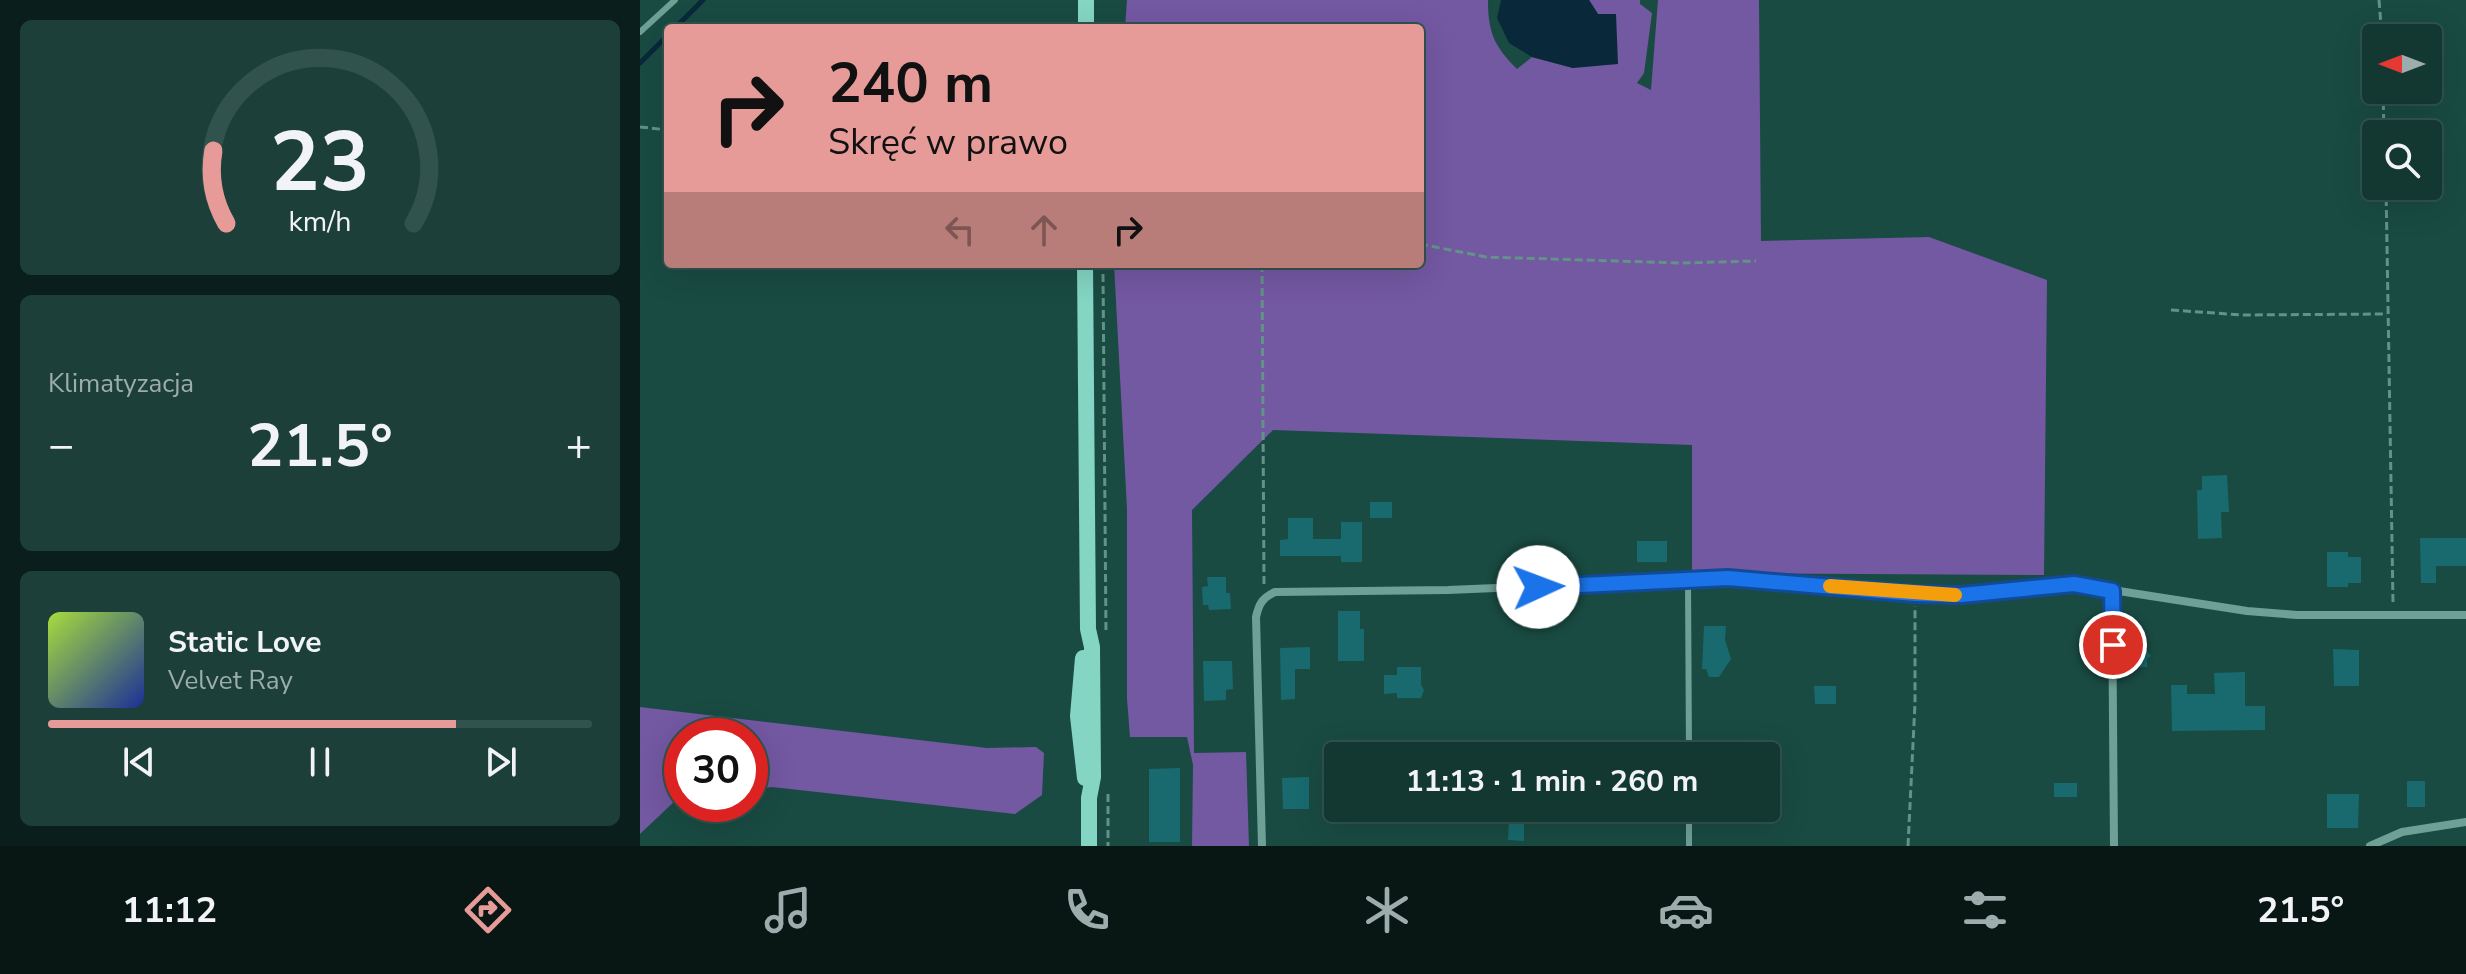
<!DOCTYPE html>
<html lang="pl">
<head>
<meta charset="utf-8">
<style>
  :root { --surface:#133832; --page:#1c3f3a; --text:#f1f3f6; --muted:#9dacac; --line:#32524d; --accent:#e69b98 }
  body { margin:0; font-family:"Nunito Sans",sans-serif; background:var(--page); color:var(--text); height:100vh; display:flex; flex-direction:column; font-size:30px; white-space:nowrap }
  * { box-sizing:border-box; margin:0 }
  p { font-size:26px; color:var(--muted) }
  .icon { flex:none; width:44px; height:44px; fill:none; stroke:currentColor; stroke-width:2; stroke-linecap:round; stroke-linejoin:round }
  .map { position:relative; flex:1; overflow:hidden }
  .sheet { display:flex; flex-direction:column; gap:20px; padding:20px; background:#0a1f1c; width:640px }
  .sheet>* { flex:none }
  .guide { position:absolute; left:24px; top:24px; width:760px; height:244px; border-radius:8px; box-shadow:0 8px 32px #0002,0 0 0 2px var(--line); background:#e69b98; color:#111; overflow:hidden }
  .needle { width:52px; rotate:270deg }
  .buttons { position:absolute; left:1722px; top:24px; display:grid; gap:16px }
  .buttons a { display:grid; place-items:center; width:80px; height:80px; border-radius:8px; background:var(--surface); box-shadow:0 8px 32px #0002,0 0 0 2px var(--line); font-size:40px }
  .speed { position:absolute; left:24px; top:718px; display:flex; gap:16px; font-size:40px; font-weight:700; text-align:center }
  .speed>* { display:grid; place-content:center; width:104px; height:104px; border-radius:50%; background:var(--surface); box-shadow:0 8px 32px #0002,0 0 0 2px var(--line); line-height:1 }
  .speed .limit { border:12px solid #d22; background:#fff; color:#111 }
  .pin { position:absolute; display:grid; place-items:center; width:68px; height:68px; color:#fff; margin:-34px; border:4px solid #fff; border-radius:50%; box-shadow:0 2px 8px #0007 }
  .me { position:absolute; width:88px; margin:-44px; rotate:88deg; stroke-linejoin:round; filter:drop-shadow(0 0 6px #0008) }
  .turn { display:flex; align-items:center; gap:28px; height:168px; padding:0 32px; font-size:36px }
  .turn .icon { width:104px; height:104px; stroke-width:2.5 }
  .turn b { display:block; font-size:56px; line-height:68px }
  .lanes { display:flex; align-items:center; height:76px; padding:0 32px; background:#0003; justify-content:center; gap:40px; direction:ltr }
  .lanes .off { opacity:.35 }
  .big { font-size:60px; font-weight:700; line-height:1.1 }
  .sheet .widget { flex:1; display:flex; flex-direction:column; justify-content:center; gap:12px; min-width:0; padding:0 28px; border-radius:12px; background:var(--page) }
  .sheet .dial { align-items:center; gap:0 }
  .dial svg { height:208px; overflow:visible; fill:none; stroke:var(--line); stroke-width:7; stroke-linecap:round; text-anchor:middle }
  .dial text { fill:var(--text); stroke:none }
  .song { display:flex; align-items:center; gap:24px }
  .cover { width:96px; height:96px; border-radius:12px; background:linear-gradient(135deg,hsl(80 70% 55%),hsl(230 70% 35%)) }
  .played { height:8px; border-radius:4px; background:linear-gradient(90deg,var(--accent) 75%,var(--line) 75%) }
  .keys { display:flex; justify-content:space-around; direction:ltr }
  .heat { display:flex; justify-content:space-between; align-items:center; font-size:44px; direction:ltr }
  .trip { position:absolute; left:684px; top:742px; width:456px; height:80px; border-radius:8px; background:var(--surface); box-shadow:0 8px 32px #0002,0 0 0 2px var(--line); font-weight:700; line-height:80px; text-align:center }
  .tabs { display:flex; height:128px; justify-content:space-around; align-items:center; background:#081614; color:var(--muted) }
  .tabs .icon { width:56px; height:56px }
  .tabs .on { color:var(--accent) }
  .tabs b { font-size:36px; color:var(--text) }
  main { display:flex; flex:1; min-height:0 }
  .map>svg:first-child { display:block }
</style>
</head>
<body>
<main>
<section class="sheet">
<div class="widget dial"><svg viewBox="0 0 100 80">
<path d="M14 69A42 42 0 1 1 86 69"/>
<path d="M14 69A42 42 0 0 1 9 41" stroke="#e69b98"/>
<text x="50" y="56" font-size="32" font-weight="700">23</text>
<text x="50" y="72" font-size="11">km/h</text>
</svg></div>
<div class="widget"><p>Klimatyzacja</p>
<div class="heat"><a>−</a><b class="big">21.5°</b><a>+</a></div>
</div>
<div class="widget">
<div class="song"><i class="cover"></i><div><b>Static Love</b><p>Velvet Ray</p></div></div>
<div class="played"></div>
<div class="keys"><svg class="icon" aria-label="previous" viewBox="0 0 24 24"><path d="M18 5L8 12l10 7zM5 5v14"/></svg><svg class="icon" aria-label="pause" viewBox="0 0 24 24"><path d="M8 5v14M16 5v14"/></svg><svg class="icon" aria-label="next" viewBox="0 0 24 24"><path d="M6 5l10 7-10 7zM19 5v14"/></svg></div>
</div>
</section>
<div class="map">
<svg width="1826" height="846" viewBox="0 0 1826 846">
  <rect width="100%" height="100%" fill="#194b42"/>
  <!-- green -->
  <g fill="#7358a2">
    <path d="M487,0h361c0,32 6,46 29,69l15,-12 41,11 25,-54 -9,-14h51v4l12,9 -8,60 -7,10 14,7 7,-90h101l2,241 168,-4 118,43 -3,295 -352,-2v-128l-419,-15 -81,80 2,243 52,-1 3,94h-57l1,-81 -6,-28h-57l-3,-38v-190l-13,-245h306v-236h-295z"/>
    <path d="M0,707l347,41 49,-1 8,6 -2,42 -27,19 -243,-27 -22,3v-54h-68v63h-5l-37,35z"/>
  </g>
  <!-- water -->
  <path fill="#09283a" d="M861,0h88l9,14h18l2,50 -45,4 -41,-11 -23,-14 -12,-25z"/>
  <g fill="none" stroke-linecap="round" stroke-linejoin="round">
    <!-- stream -->
    <g stroke="#09283a" stroke-width="5">
      <path d="M35,28l28,-28"/>
      <path d="M0,63l28,-28"/>
    </g>
  </g>
  <!-- building -->
  <g fill="#186a6e">
    <path d="M1587,475l2,37h-8l1,26 -24,1 -1,-49h5v-14z"/>
    <rect x="730" y="502" width="22" height="16"/>
    <path d="M648,518h25v21h28v-17h21v40h-21v-6h-61v-16l8,-1z"/>
    <path d="M1780,538h46v28h-30v17h-15z"/>
    <rect x="997" y="541" width="30" height="21"/>
    <path d="M1687,552h21v5h13v26h-13v4h-21z"/>
    <path d="M567,577h19v16h4l1,16 -22,1 -1,-5h-5l-1,-18 6,-1z"/>
    <path d="M698,611h22v18h4v32h-26z"/>
    <path d="M1064,626h22l-1,14 6,19 -12,18h-10l-3,-8h-4z"/>
    <path d="M1484,643h23v8l4,5 -4,3v8h-23z"/>
    <path d="M670,647v22h-15v30l-14,1 -1,-52z"/>
    <path d="M1693,649l26,1v36h-25z"/>
    <path d="M563,661h29l1,28 -7,1v10l-22,1z"/>
    <path d="M757,667h24v18l3,5 -3,8h-24v-5l-13,1v-19h13z"/>
    <path d="M1605,672v34h20v24l-93,1 -1,-46h16v9h28l-1,-21z"/>
    <path d="M1174,686h22v18h-21z"/>
    <path d="M540,768v74h-31v-73z"/>
    <path d="M669,777v32h-26l-1,-31z"/>
    <rect x="1767" y="781" width="18" height="26"/>
    <rect x="1414" y="783" width="23" height="14"/>
    <path d="M1687,794h32l-1,34h-31z"/>
    <path d="M869,819h15v22l-16,-1z"/>
  </g>
  <g fill="none" stroke-linecap="round" stroke-linejoin="round">
    <!-- path -->
    <g stroke="#639288" stroke-width="3" stroke-dasharray="8 4" stroke-linecap="butt">
      <path d="M1739,0l3,38"/>
      <path d="M1743,90l1,44"/>
      <path d="M0,127l28,3"/>
      <path d="M1746,186l7,416"/>
      <path d="M780,244l66,13 196,6 74,-2"/>
      <path d="M622,264l2,320"/>
      <path d="M463,274l3,360"/>
      <path d="M1531,310l72,5 144,-1"/>
      <path d="M468,794v52"/>
      <path d="M1268,846l7,-143v-97"/>
    </g>
    <!-- service -->
    <g stroke="#6fa095" stroke-width="6">
      <path d="M0,32l35,-32"/>
      <path d="M1048,581l1,175"/>
      <path d="M1049,808v38"/>
    </g>
    <!-- minor -->
    <g stroke="#6fa095" stroke-width="8">
      <path d="M1472,591l2,255"/>
      <path d="M622,846l-6,-229c3,-13 6,-19 19,-25l173,-2 280,-12 187,16 46,1 113,-11 173,27 50,4h169"/>
      <path d="M1730,846l32,-14 64,-10"/>
    </g>
    <!-- secondary -->
    <g stroke="#84d5c4" stroke-width="16">
      <path d="M446,28v-28"/>
      <path d="M445,264l3,365 4,18 1,130 -4,21v48"/>
      <path d="M443,658l-5,58 7,62"/>
    </g>
  </g>
  <g fill="none" stroke-linecap="round" stroke-linejoin="round">
    <defs>
      <path id="route" d="M898,587l190,-9 187,16 46,1 113,-11 38,7 1,54"/>
    </defs>
    <!-- route casing -->
    <use href="#route" stroke="#114b97" stroke-width="20"/>
    <!-- route -->
    <use href="#route" stroke="#1a73e8" stroke-width="14"/>
    <!-- slow -->
    <path stroke="#f59e0b" stroke-width="14" d="M1190,586l125,9"/>
  </g>
</svg>
<div class="buttons">
<a><svg class="needle" viewBox="-14 -14 28 28"><path d="M0-13l5 13h-10z" fill="#e53935"/><path d="M0 13l5-13h-10z" fill="#9dacac"/></svg></a>
<a><svg class="icon" aria-label="search" viewBox="0 0 24 24"><circle cx="10" cy="10" r="6"/><path d="M15 15l6 6"/></svg></a>
</div>
<div class="speed"><div class="limit">30</div></div>
<div class="pin" style="left:1473px;top:645px;background:#d93025"><svg class="icon" aria-label="arrive" viewBox="0 0 24 24"><path d="M6 21V4h12l-3 4 3 4H6"/></svg></div>
<svg class="me" style="left:898px;top:587px" viewBox="-20 -20 40 40"><circle r="19" fill="#fff"/><path d="M0-13L10 11 0 6-10 11z" fill="#1a73e8"/></svg>
<div class="trip">11:13 · 1 min · 260 m</div>
<div class="guide">
<div class="turn"><svg class="icon" aria-label="right" viewBox="0 0 24 24"><path d="M7 20v-9h11M14 6l5 5-5 5"/></svg><div><b>240 m</b>Skręć w prawo</div></div>
<div class="lanes"><svg class="icon off" aria-label="left" viewBox="0 0 24 24"><path d="M17 20v-9H6M10 6l-5 5 5 5"/></svg><svg class="icon off" aria-label="ahead" viewBox="0 0 24 24"><path d="M12 20V5M6 11l6-6 6 6"/></svg><svg class="icon" aria-label="right" viewBox="0 0 24 24"><path d="M7 20v-9h11M14 6l5 5-5 5"/></svg></div>
</div>
</div>
</main>
<nav class="tabs">
<b>11:12</b>
<svg class="icon on" aria-label="directions" viewBox="0 0 24 24"><path d="M12 3l9 9-9 9-9-9zM9 14v-3h6M13 9l2 2-2 2"/></svg>
<svg class="icon" aria-label="music" viewBox="0 0 24 24"><path d="M9 18V5l10-2v13"/><circle cx="6" cy="18" r="3"/><circle cx="16" cy="16" r="3"/></svg>
<svg class="icon" aria-label="phone" viewBox="0 0 24 24"><path d="M5 4h4l2 5-3 2q2 4 5 5l2-3 5 2v4C11 20 4 13 5 4z"/></svg>
<svg class="icon" aria-label="climate" viewBox="0 0 24 24"><path d="M12 3v18M4 7l16 10M4 17L20 7"/></svg>
<svg class="icon" aria-label="car" viewBox="0 0 24 24"><path d="M5 17H2v-5l4-1 3-4h7l3 4 3 1v5h-3M9 17h6M6 11h13"/><circle cx="7" cy="17" r="2"/><circle cx="17" cy="17" r="2"/></svg>
<svg class="icon" aria-label="filters" viewBox="0 0 24 24"><path d="M4 7h16M4 17h16"/><circle cx="9" cy="7" r="2"/><circle cx="15" cy="17" r="2"/></svg>
<b>21.5°</b>
</nav>
</body>
</html>
